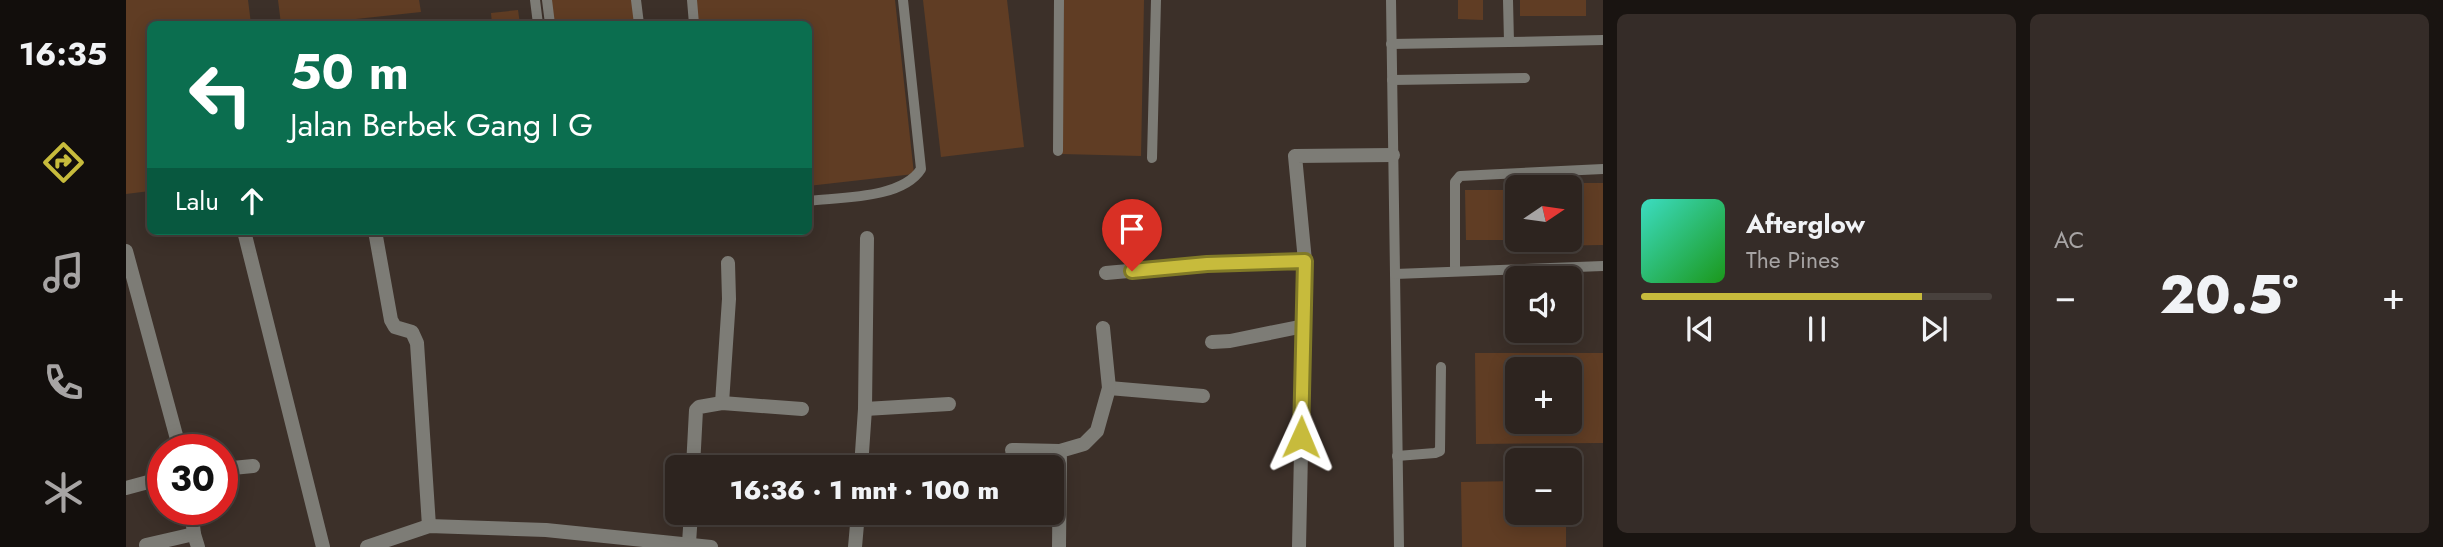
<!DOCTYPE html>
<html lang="id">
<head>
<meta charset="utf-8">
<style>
  :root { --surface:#2d241f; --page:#352c28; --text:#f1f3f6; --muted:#a7a4a4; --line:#48413d; --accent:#c7bb3c }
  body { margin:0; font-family:Jost,sans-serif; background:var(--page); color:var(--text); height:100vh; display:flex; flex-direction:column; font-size:26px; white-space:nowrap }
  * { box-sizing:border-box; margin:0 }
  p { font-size:23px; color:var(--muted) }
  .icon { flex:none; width:38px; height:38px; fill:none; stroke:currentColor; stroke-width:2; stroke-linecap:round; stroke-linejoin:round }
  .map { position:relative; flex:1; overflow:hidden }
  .details { display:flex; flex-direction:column; gap:14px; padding:14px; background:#191411; width:840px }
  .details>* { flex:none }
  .hud { position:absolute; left:21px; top:21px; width:665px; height:214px; border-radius:10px; box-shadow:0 4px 18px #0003,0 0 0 2px var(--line); background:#0b6e4f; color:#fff; overflow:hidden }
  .needle { width:46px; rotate:77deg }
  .controls { position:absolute; left:1379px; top:175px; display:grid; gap:14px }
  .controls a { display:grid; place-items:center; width:77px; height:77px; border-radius:10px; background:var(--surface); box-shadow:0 4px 18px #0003,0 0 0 2px var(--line); font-size:35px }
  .speed { position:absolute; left:21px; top:434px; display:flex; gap:14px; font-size:35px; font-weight:700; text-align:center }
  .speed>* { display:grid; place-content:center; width:91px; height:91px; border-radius:50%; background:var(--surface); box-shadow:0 4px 18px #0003,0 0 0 2px var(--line); line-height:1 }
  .speed .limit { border:10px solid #d22; background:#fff; color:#111 }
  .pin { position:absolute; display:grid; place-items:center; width:60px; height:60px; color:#fff; margin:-72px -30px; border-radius:50% 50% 50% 0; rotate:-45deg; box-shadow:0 0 7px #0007 }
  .pin .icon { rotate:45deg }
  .me { position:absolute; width:77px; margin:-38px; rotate:1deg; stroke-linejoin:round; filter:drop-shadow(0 0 5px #0008) }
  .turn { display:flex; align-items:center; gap:24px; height:147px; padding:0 28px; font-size:32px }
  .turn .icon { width:91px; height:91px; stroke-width:2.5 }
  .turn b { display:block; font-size:49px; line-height:60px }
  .then { display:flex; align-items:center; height:66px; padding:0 28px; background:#0003; gap:14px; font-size:26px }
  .big { font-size:52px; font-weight:800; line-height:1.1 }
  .details .tile { flex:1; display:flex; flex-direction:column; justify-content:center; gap:10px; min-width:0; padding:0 24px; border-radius:10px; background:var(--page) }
  .song { display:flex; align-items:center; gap:21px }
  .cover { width:84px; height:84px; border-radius:10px; background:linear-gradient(135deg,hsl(170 70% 55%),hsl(120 70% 35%)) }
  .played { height:7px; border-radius:4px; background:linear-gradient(90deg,var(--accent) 80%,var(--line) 80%) }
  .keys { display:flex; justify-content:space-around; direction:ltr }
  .heat { display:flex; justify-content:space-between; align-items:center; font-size:38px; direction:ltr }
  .details .tiles { flex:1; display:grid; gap:14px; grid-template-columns:repeat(2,1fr) }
  .trip { position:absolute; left:539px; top:455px; width:399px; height:70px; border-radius:10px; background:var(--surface); box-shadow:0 4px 18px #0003,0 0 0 2px var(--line); font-weight:800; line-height:70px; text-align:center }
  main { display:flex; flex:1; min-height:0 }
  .menu { display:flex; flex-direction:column; width:126px; justify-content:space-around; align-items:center; background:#120e0c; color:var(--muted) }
  .menu .icon { width:49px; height:49px }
  .menu .current { color:var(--accent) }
  .menu b { font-size:32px; color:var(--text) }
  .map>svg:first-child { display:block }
</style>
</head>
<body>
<main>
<nav class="menu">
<b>16:35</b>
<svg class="icon current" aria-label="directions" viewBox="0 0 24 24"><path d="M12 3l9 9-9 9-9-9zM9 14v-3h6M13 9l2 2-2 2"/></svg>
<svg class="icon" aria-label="music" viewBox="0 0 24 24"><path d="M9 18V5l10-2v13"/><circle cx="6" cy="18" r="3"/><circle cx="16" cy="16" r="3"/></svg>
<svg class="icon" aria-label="phone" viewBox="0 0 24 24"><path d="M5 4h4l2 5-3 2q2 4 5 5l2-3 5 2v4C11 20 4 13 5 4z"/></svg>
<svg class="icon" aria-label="climate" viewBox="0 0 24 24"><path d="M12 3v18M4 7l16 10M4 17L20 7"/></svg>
</nav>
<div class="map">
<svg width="1477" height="547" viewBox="0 0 1477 547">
  <rect width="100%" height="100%" fill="#3c3029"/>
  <!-- building -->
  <g fill="#603d24" fill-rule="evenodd">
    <path d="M0,0h122l3,24h-101v167l-24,3z"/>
    <path d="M152,0h141l2,12 -65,7 1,5h-76z"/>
    <path d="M425,0h83l2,24h-82z"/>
    <path d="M569,0h200l19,174 -106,12v-162h-110z"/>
    <path d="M797,0h84l17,147 -83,10z"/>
    <path d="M938,0h80l-3,156 -80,-2z"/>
    <path d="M1332,0h25v20l-25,-1z"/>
    <rect x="1394" y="0" width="66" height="16"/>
    <path d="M392,10l2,14h-28l-1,-11z"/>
    <path d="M1415,183h62v62l-62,1v-6h29v-53h-29z"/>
    <path d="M1339,190h52v50h-51z"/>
    <path d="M1349,353h128v90l-127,1zM1391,369h53v53h-53z"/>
    <path d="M1391,481v32h49v34h-104l-1,-65z"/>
  </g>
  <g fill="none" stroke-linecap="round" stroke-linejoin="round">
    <!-- lane -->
    <g stroke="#7d7c76" stroke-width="10">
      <path d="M409,0l3,24"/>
      <path d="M421,0l3,24"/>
      <path d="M510,0l3,24"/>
      <path d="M566,0l2,24"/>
      <path d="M1265,0l8,547"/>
      <path d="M1382,0l1,42 94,-2"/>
      <path d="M1265,44l118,-2"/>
      <path d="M1266,80l133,-2"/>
      <path d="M932,151l1,-151"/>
      <path d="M1026,158l4,-158"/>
      <path d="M682,201c33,-4 94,-2 113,-32l-18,-169"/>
      <path d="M1329,271v-89l5,-6 143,-7"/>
      <path d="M1269,274l208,-8"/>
      <path d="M1271,456l38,-3 5,-2 1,-84"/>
    </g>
    <!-- street -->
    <g stroke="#7d7c76" stroke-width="14">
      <path d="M118,231l79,316"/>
      <path d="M249,231l16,89 4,7 17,5 5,11 12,183"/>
      <path d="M0,251l54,199"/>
      <path d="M1179,261l-10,-105 98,-1"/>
      <path d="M980,273l101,-9 98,-3 -6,286"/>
      <path d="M1086,342l18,-1 74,-15"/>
      <path d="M983,388l94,8"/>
      <path d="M596,403l7,-104 -1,-36"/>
      <path d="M739,409l84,-5"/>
      <path d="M886,450l48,1"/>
      <path d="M567,467l3,-57 3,-3 23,-4 80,6"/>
      <path d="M735,467l4,-58 2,-171"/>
      <path d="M96,469l31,-3"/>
      <path d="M0,488l37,-10"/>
      <path d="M65,509l3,25 4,13"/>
      <path d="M563,543l2,-30"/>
      <path d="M20,545l48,-11"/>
      <path d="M241,547l62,-21 117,4 165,17"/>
      <path d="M729,547l3,-34"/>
      <path d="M933,547l1,-96 24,-7 13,-13 12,-43 -6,-60"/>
    </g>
  </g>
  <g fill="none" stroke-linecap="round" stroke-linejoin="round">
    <defs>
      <path id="route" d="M1006,271l75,-7 98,-3 -4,176"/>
    </defs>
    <!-- route casing -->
    <use href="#route" stroke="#817a27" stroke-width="18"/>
    <!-- route -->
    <use href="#route" stroke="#c7bb3c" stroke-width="12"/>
  </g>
</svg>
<div class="controls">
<a><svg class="needle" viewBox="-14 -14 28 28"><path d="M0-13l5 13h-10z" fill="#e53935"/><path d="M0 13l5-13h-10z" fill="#a7a4a4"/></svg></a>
<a><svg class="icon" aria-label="sound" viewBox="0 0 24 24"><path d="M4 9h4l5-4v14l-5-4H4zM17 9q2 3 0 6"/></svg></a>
<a>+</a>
<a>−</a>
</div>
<div class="speed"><div class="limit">30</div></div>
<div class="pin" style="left:1006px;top:271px;background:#d93025"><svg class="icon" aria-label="arrive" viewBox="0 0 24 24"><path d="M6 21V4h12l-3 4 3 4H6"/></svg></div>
<svg class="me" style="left:1175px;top:437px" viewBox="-20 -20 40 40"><path d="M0-17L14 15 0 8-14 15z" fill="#c7bb3c" stroke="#fff" stroke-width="4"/></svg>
<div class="trip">16:36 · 1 mnt · 100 m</div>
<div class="hud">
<div class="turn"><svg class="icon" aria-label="left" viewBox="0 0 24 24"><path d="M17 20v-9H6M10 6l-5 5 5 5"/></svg><div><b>50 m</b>Jalan Berbek Gang I G</div></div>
<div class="then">Lalu<svg class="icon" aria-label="ahead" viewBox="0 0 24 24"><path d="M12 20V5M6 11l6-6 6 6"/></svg></div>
</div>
</div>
<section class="details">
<div class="tiles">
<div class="tile">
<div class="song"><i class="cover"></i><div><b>Afterglow</b><p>The Pines</p></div></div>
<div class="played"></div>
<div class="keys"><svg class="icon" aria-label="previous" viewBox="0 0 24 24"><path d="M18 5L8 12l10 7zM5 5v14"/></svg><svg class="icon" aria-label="pause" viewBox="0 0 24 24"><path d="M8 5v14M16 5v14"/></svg><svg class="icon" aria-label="next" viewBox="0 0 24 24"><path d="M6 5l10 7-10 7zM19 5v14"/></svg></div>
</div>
<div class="tile"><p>AC</p>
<div class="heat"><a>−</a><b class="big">20.5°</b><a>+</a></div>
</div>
</div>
</section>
</main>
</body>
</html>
